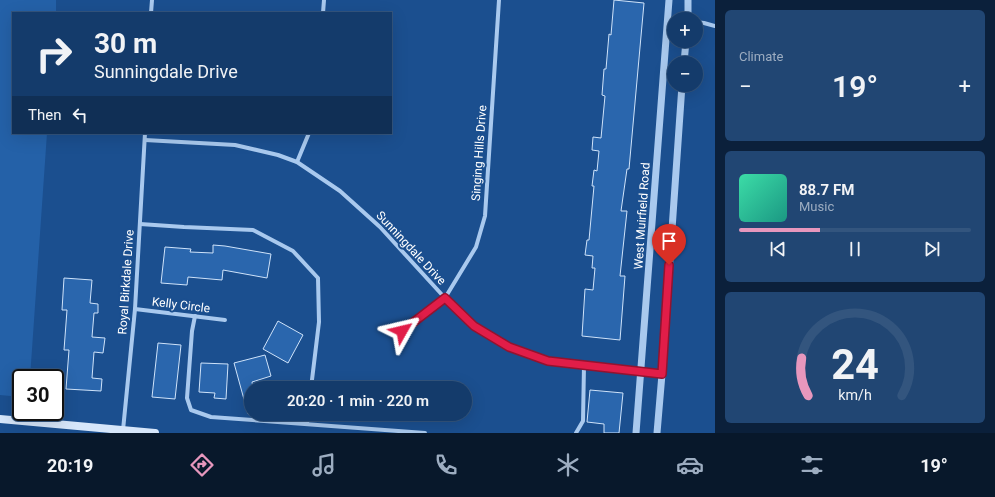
<!DOCTYPE html>
<html lang="en">
<head>
<meta charset="utf-8">
<style>
  :root { --surface:#143b6b; --page:#214673; --text:#f1f3f6; --muted:#9dadc1; --line:#33557e; --accent:#e797bd }
  body { margin:0; font-family:Roboto,sans-serif; background:var(--page); color:var(--text); height:100vh; display:flex; flex-direction:column; font-size:15px; white-space:nowrap }
  * { box-sizing:border-box; margin:0 }
  p { font-size:13px; color:var(--muted) }
  .icon { flex:none; width:22px; height:22px; fill:none; stroke:currentColor; stroke-width:2; stroke-linecap:round; stroke-linejoin:round }
  .map { position:relative; flex:1; overflow:hidden }
  .drawer { display:flex; flex-direction:column; gap:10px; padding:10px; background:#0b203b; width:280px }
  .drawer>* { flex:none }
  .banner { position:absolute; left:12px; top:12px; width:380px; height:122px; border-radius:0px; box-shadow:0 4px 16px #0002,0 0 0 1px var(--line); background:#143b6b; color:var(--text); overflow:hidden }
  .controls { position:absolute; left:667px; top:12px; display:grid; gap:8px }
  .controls a { display:grid; place-items:center; width:36px; height:36px; border-radius:50%; background:var(--surface); box-shadow:0 4px 16px #0002,0 0 0 1px var(--line); font-size:20px }
  .speed { position:absolute; left:12px; top:369px; display:flex; gap:8px; font-size:20px; font-weight:700; text-align:center }
  .speed>* { display:grid; place-content:center; width:52px; height:52px; border-radius:50%; background:var(--surface); box-shadow:0 4px 16px #0002,0 0 0 1px var(--line); line-height:1 }
  .speed .limit { border:2px solid #111; border-radius:6px; background:#fff; color:#111 }
  .pin { position:absolute; display:grid; place-items:center; width:34px; height:34px; color:#fff; margin:-41px -17px; border-radius:50% 50% 50% 0; rotate:-45deg; box-shadow:0 0 4px #0007 }
  .pin .icon { rotate:45deg }
  .me { position:absolute; width:44px; margin:-22px; rotate:53deg; stroke-linejoin:round; filter:drop-shadow(0 0 3px #0008) }
  .turn { display:flex; align-items:center; gap:14px; height:84px; padding:0 16px; font-size:18px }
  .turn .icon { width:52px; height:52px; stroke-width:2.5 }
  .turn b { display:block; font-size:28px; line-height:34px }
  .then { display:flex; align-items:center; height:38px; padding:0 16px; background:#0003; gap:8px; font-size:15px }
  .big { font-size:30px; font-weight:600; line-height:1.1 }
  .drawer .widget { flex:1; display:flex; flex-direction:column; justify-content:center; gap:6px; min-width:0; padding:0 14px; border-radius:6px; background:var(--page) }
  .drawer .dial { align-items:center; gap:0 }
  .dial svg { height:104px; overflow:visible; fill:none; stroke:var(--line); stroke-width:7; stroke-linecap:round; text-anchor:middle }
  .dial text { fill:var(--text); stroke:none }
  .song { display:flex; align-items:center; gap:12px }
  .cover { width:48px; height:48px; border-radius:6px; background:linear-gradient(135deg,hsl(160 70% 55%),hsl(170 70% 35%)) }
  .played { height:4px; border-radius:2px; background:linear-gradient(90deg,var(--accent) 35%,var(--line) 35%) }
  .keys { display:flex; justify-content:space-around; direction:ltr }
  .heat { display:flex; justify-content:space-between; align-items:center; font-size:22px; direction:ltr }
  .trip { position:absolute; left:244px; top:381px; width:228px; height:40px; border-radius:20px; background:var(--surface); box-shadow:0 4px 16px #0002,0 0 0 1px var(--line); font-weight:600; line-height:40px; text-align:center }
  .menu { display:flex; height:64px; justify-content:space-around; align-items:center; background:#08182b; color:var(--muted) }
  .menu .icon { width:28px; height:28px }
  .menu .active { color:var(--accent) }
  .menu b { font-size:18px; color:var(--text) }
  main { display:flex; flex:1; min-height:0 }
  .map>svg:first-child { display:block }
</style>
</head>
<body>
<main>
<div class="map">
<svg width="715" height="433" viewBox="0 0 715 433">
  <rect width="100%" height="100%" fill="#1b4f8f"/>
  <!-- green -->
  <path fill="#2461a8" d="M0,0h56v13h-43v120h34l-17,245h-9v19l-21,-2z"/>
  <!-- building -->
  <g fill="#2a66ad" stroke="#cfe3fa">
    <path d="M614,0l30,3 -15,166h-2l-6,42h6l-7,65h5l-5,64 -38,-4 3,-47 8,1 2,-22h-3l1,-12 -8,-1 2,-15h2l5,-54h-2l2,-16 3,1 2,-20 -7,-1 1,-13 8,1 4,-42 -3,-1 2,-26h2l3,-35 2,1z"/>
    <path d="M213,245l12,1 46,8 -4,24 -44,-8 -1,10 -34,-3 -1,8 -26,-2 4,-36 26,2 -1,3 23,1z"/>
    <path d="M64,278l28,2 -2,23 8,1v9h-4l-2,24 13,1 -2,15 -9,-1 -2,26 10,1 -1,12 -35,-2 3,-39h-5l3,-40h-5z"/>
    <path d="M278,321l25,14 -15,28 -25,-14z"/>
    <path d="M158,343l23,2 -6,54 -23,-2z"/>
    <path d="M265,355l6,21 -19,6 1,6h-2v26h-3l-14,-51z"/>
    <path d="M201,363l27,1 -2,35 -12,-1 1,-5 -16,-1z"/>
    <path d="M590,390l33,3 -4,40h-15v-9l-17,-2z"/>
  </g>
  <g fill="none" stroke-linecap="round" stroke-linejoin="round">
    <!-- minor -->
    <g stroke="#a9c9ee" stroke-width="4">
      <path d="M151,13l1,-13"/>
      <path d="M323,13l1,-13"/>
      <path d="M696,22l8,1 11,3"/>
      <path d="M145,140l90,5 43,10 19,7 43,29 40,36 65,71 29,28 35,21 40,14 113,13"/>
      <path d="M297,162l12,-29"/>
      <path d="M140,224l44,3 69,3 40,21 25,27 1,44 -8,66"/>
      <path d="M135,309l90,11"/>
      <path d="M195,316l-3,15 -5,67 4,12 20,7 214,16"/>
      <path d="M402,331l43,-33 31,-51 9,-31 14,-216"/>
      <path d="M307,423l1,-9"/>
      <path d="M123,430l12,-121 10,-176"/>
      <path d="M576,433l7,-12 1,-56"/>
    </g>
    <!-- tertiary -->
    <g stroke="#a9c9ee" stroke-width="7">
      <path d="M688,19v-19"/>
      <path d="M684,63l2,-22"/>
      <path d="M636,433l33,-433"/>
      <path d="M657,433l5,-59 20,-289"/>
    </g>
    <!-- secondary -->
    <path stroke="#d6e6fa" stroke-width="8" d="M0,419l155,14"/>
  </g>
  <g fill="none" stroke-linecap="round" stroke-linejoin="round">
    <defs>
      <path id="route" d="M402,331l43,-33 29,28 35,21 39,14 114,13 7,-109"/>
    </defs>
    <!-- route casing -->
    <use href="#route" stroke="#92132f" stroke-width="10"/>
    <!-- route -->
    <use href="#route" stroke="#e11d48" stroke-width="7"/>
  </g>
  <g text-anchor="middle" dominant-baseline="central" stroke-width="4" stroke-linejoin="round" paint-order="stroke">
    <!-- street labels -->
    <g font-size="12" fill="#fff" stroke="#1b4f8f">
      <text transform="translate(479 153) rotate(-86)">Singing Hills Drive</text>
      <text transform="translate(642 216) rotate(-86)">West Muirfield Road</text>
      <text transform="translate(411 248) rotate(47)">Sunningdale Drive</text>
      <text transform="translate(126 282) rotate(-86)">Royal Birkdale Drive</text>
      <text transform="translate(181 305) rotate(7)">Kelly Circle</text>
    </g>
  </g>
</svg>
<div class="controls">
<a>+</a>
<a>−</a>
</div>
<div class="speed"><div class="limit">30</div></div>
<div class="pin" style="left:669px;top:265px;background:#d93025"><svg class="icon" aria-label="arrive" viewBox="0 0 24 24"><path d="M6 21V4h12l-3 4 3 4H6"/></svg></div>
<svg class="me" style="left:402px;top:331px" viewBox="-20 -20 40 40"><path d="M0-17L14 15 0 8-14 15z" fill="#e11d48" stroke="#fff" stroke-width="4"/></svg>
<div class="trip">20:20 · 1 min · 220 m</div>
<div class="banner">
<div class="turn"><svg class="icon" aria-label="right" viewBox="0 0 24 24"><path d="M7 20v-9h11M14 6l5 5-5 5"/></svg><div><b>30 m</b>Sunningdale Drive</div></div>
<div class="then">Then<svg class="icon" aria-label="left" viewBox="0 0 24 24"><path d="M17 20v-9H6M10 6l-5 5 5 5"/></svg></div>
</div>
</div>
<section class="drawer">
<div class="widget"><p>Climate</p>
<div class="heat"><a>−</a><b class="big">19°</b><a>+</a></div>
</div>
<div class="widget">
<div class="song"><i class="cover"></i><div><b>88.7 FM</b><p>Music</p></div></div>
<div class="played"></div>
<div class="keys"><svg class="icon" aria-label="previous" viewBox="0 0 24 24"><path d="M18 5L8 12l10 7zM5 5v14"/></svg><svg class="icon" aria-label="pause" viewBox="0 0 24 24"><path d="M8 5v14M16 5v14"/></svg><svg class="icon" aria-label="next" viewBox="0 0 24 24"><path d="M6 5l10 7-10 7zM19 5v14"/></svg></div>
</div>
<div class="widget dial"><svg viewBox="0 0 100 80">
<path d="M14 69A42 42 0 1 1 86 69"/>
<path d="M14 69A42 42 0 0 1 9 40" stroke="#e797bd"/>
<text x="50" y="56" font-size="32" font-weight="700">24</text>
<text x="50" y="72" font-size="11">km/h</text>
</svg></div>
</section>
</main>
<nav class="menu">
<b>20:19</b>
<svg class="icon active" aria-label="directions" viewBox="0 0 24 24"><path d="M12 3l9 9-9 9-9-9zM9 14v-3h6M13 9l2 2-2 2"/></svg>
<svg class="icon" aria-label="music" viewBox="0 0 24 24"><path d="M9 18V5l10-2v13"/><circle cx="6" cy="18" r="3"/><circle cx="16" cy="16" r="3"/></svg>
<svg class="icon" aria-label="phone" viewBox="0 0 24 24"><path d="M5 4h4l2 5-3 2q2 4 5 5l2-3 5 2v4C11 20 4 13 5 4z"/></svg>
<svg class="icon" aria-label="climate" viewBox="0 0 24 24"><path d="M12 3v18M4 7l16 10M4 17L20 7"/></svg>
<svg class="icon" aria-label="car" viewBox="0 0 24 24"><path d="M5 17H2v-5l4-1 3-4h7l3 4 3 1v5h-3M9 17h6M6 11h13"/><circle cx="7" cy="17" r="2"/><circle cx="17" cy="17" r="2"/></svg>
<svg class="icon" aria-label="filters" viewBox="0 0 24 24"><path d="M4 7h16M4 17h16"/><circle cx="9" cy="7" r="2"/><circle cx="15" cy="17" r="2"/></svg>
<b>19°</b>
</nav>
</body>
</html>
